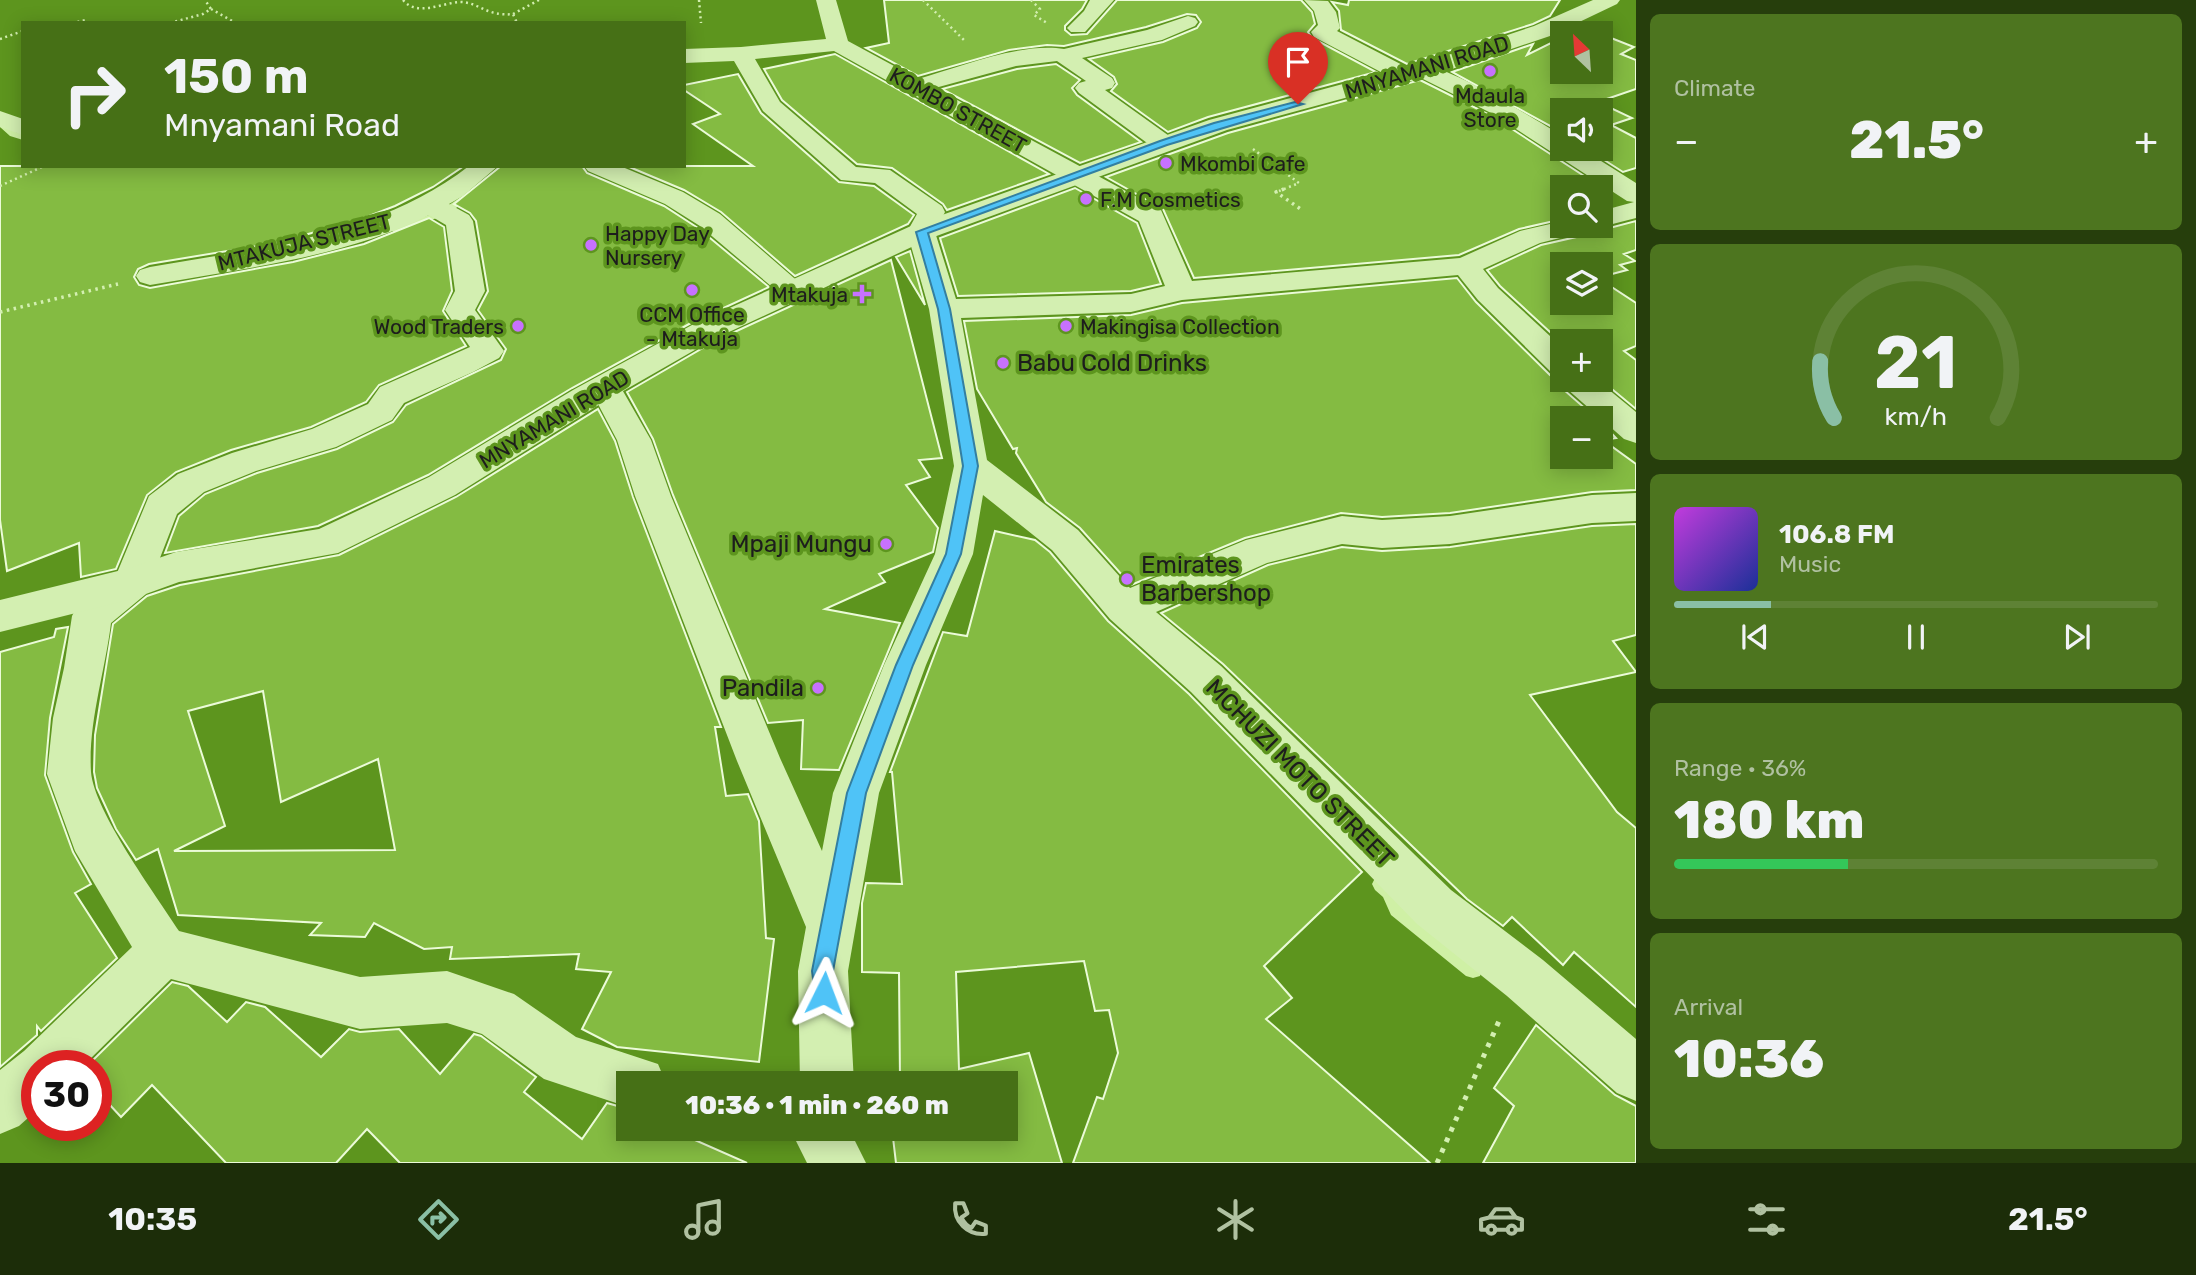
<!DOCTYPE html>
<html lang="en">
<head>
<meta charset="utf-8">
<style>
  :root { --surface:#467016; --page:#4d751f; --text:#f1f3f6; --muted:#b0c1a1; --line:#5e8235; --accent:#8abfa5 }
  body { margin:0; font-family:Rubik,sans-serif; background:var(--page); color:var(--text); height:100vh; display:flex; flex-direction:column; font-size:26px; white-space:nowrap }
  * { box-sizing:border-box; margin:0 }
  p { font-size:23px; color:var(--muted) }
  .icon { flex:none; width:38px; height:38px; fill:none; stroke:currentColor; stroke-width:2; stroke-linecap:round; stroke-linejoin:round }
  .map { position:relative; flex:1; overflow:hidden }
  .side { display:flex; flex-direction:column; gap:14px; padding:14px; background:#263e0c; width:560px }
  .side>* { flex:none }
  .hud { position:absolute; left:21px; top:21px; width:665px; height:147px; border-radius:0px; box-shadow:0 4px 18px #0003; background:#467016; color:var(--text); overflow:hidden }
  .needle { width:46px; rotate:335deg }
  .controls { position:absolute; left:1550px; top:21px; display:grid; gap:14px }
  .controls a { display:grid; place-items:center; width:63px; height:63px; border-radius:0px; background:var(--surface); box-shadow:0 4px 18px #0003; font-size:35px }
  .speed { position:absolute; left:21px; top:1050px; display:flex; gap:14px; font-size:35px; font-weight:700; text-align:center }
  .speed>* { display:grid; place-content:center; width:91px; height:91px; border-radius:50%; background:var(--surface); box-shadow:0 4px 18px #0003; line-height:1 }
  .speed .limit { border:10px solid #d22; background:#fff; color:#111 }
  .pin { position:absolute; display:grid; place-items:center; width:60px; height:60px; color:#fff; margin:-72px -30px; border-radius:50% 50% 50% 0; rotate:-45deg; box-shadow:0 0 7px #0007 }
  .pin .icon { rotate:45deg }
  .me { position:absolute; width:77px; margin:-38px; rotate:3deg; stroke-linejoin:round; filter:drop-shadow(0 0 5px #0008) }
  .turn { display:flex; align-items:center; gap:24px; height:147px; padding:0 28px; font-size:32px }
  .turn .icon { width:91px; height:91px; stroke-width:2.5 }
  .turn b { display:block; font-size:49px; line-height:60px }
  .big { font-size:52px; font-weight:800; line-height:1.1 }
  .side .widget { flex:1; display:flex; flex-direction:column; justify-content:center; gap:10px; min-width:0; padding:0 24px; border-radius:10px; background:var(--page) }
  .side .dial { align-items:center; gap:0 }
  .dial svg { height:182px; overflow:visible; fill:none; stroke:var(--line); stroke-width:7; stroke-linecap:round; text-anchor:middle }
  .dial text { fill:var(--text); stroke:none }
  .song { display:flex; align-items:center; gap:21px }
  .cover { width:84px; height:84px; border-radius:10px; background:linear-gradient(135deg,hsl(290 70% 55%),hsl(230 70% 35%)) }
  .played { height:7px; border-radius:4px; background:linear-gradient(90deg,var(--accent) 20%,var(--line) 20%) }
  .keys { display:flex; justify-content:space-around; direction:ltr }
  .heat { display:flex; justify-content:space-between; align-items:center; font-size:38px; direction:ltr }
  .charge { height:10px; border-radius:5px; background:linear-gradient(90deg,#34c759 36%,var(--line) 0) }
  .trip { position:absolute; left:616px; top:1071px; width:402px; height:70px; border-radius:0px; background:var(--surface); box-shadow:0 4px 18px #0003; font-weight:800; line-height:70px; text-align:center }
  .tabs { display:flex; height:112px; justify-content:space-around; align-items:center; background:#1c2d09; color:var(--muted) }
  .tabs .icon { width:49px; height:49px }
  .tabs .on { color:var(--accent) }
  .tabs b { font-size:32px; color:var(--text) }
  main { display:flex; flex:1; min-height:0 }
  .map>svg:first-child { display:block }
</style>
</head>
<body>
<main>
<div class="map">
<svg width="1636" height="1163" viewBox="0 0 1636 1163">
  <rect width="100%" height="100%" fill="#5d951e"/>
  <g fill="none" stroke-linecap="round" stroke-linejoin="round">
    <!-- stream -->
    <g fill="#cff0a5" fill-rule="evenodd">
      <path d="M0,119l16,13 7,2v6l-13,-4 -10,-9z"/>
      <path d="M470,191l3,1v4l-27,19 -52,17 -5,-3 51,-18z"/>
      <path d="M1381,875l14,10 8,18 77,59 2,7 -2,7 -7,2 -7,-2 -75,-61 -8,-18 -8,-7 -3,-6 3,-6z"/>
    </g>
  </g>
  <!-- building -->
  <g fill="#84bb42" stroke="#ebfbd8" stroke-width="2" fill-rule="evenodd">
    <path d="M884,0h203l-5,9 -17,17v4l6,5 16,-1 30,-34h184l11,12 3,12 -7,8 4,6 64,34 -168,45 -40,15 -57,-41 6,-7 -3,-7 -25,-18 74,-17 34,-14 4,-6 -5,-7 -9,-1 -41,13 -82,19 -17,-1 -38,5 -91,26 -52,-28 23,-5z"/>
    <path d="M1349,0h211l-10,16 -17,8 -126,40 -66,-34 -2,-19 -7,-9 16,3z"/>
    <path d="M1601,34l33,13 -13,7 15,6v29l-38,13 34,16 -21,7 25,13v30l-13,4 -36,-23h14v-39h-38v23l-111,-61 81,-28 -6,11 36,-18v35h38z"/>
    <path d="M835,54l214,120 -102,36 -4,-6 -51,-36 -35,-4 -75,-64 -18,-31z"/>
    <path d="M1056,64l24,16 -8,8 5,7 64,47 -61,21 -138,-74 75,-20z"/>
    <path d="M738,74l23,39 78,69 35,4 40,29 -6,9 -113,52 -74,-64 -37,-22 -57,-24h126l-60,-42 27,-10 -36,-24v-5z"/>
    <path d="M1420,80l72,36 109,71h-38v32l-44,10 -60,26 -265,23 -31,-69 -57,-32 122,-44z"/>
    <path d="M0,166h464l-31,21 -38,19 -39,15 -81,22 -126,21 -11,5 -4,8 5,8 11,3 143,-26 71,-18 65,-26 15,9 8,64 -9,20 23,35 -87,39 -13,17 -55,25 -80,23 -55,22 -29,23 -31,74 -35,8 -2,-34 -72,28 -7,-51z"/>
    <path d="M501,166h81l5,7 77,33 34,22 71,59 -78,36 -119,65 -144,87 -110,51 -153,27 14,-37 26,-22 52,-21 80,-24 56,-27 13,-17 95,-45 5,-11 -28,-39 10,-19 -12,-70 -6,-8 -16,-9z"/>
    <path d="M1075,188l62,35 24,61 -30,7 -173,5 -18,-58z"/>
    <path d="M1636,221v29l-12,4 11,7 -15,4 7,5 -26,7v-13h-38v39h38v-23l35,23v43l-12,5 12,9v49l-35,-29v-39h-38v3l-63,-58 -13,-16 54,-25 44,-10 6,-9 11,4z"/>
    <path d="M910,251l15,54 -29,-48z"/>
    <path d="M891,260l51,198 -23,2 11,17 -24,8 32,43 -5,24 -54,22 6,8 -60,27 75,14 -61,147 -38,-1 2,-49 -35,3 -95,-228 -20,-56 -26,-47 88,-51z"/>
    <path d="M1457,278l19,24 74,73 9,3 5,12 32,28h-33v39h38v-35l15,16 -13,2 33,24v26l-44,2 -142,21 -68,4 -41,-4 -96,25 -114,47 -51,-57 -34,-26 -30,-49 1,-5 -4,1 -36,-60 -13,-68 167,-6 51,-12z"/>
    <path d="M598,409l17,32 18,56 88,230h-6l11,69 22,-2 11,27 7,117 8,1 -15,123 -142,-15 -35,-18 29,-57 -35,-3 3,-15 -129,5 2,-12 -28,2 -50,-26 -9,14 -55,-2 11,-12 -143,-8 -20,-66 -22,11 -20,-31 -19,-41 -3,-16 1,-37 18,-111 34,-28 33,-11 159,-30 117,-58zM263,691l18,111 97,-43 17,91 -221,1 51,-25 -37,-115z"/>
    <path d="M1636,524v111l-23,6 23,31 -106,23 87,117 19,16v179l-62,-55 -11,13 -51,-48 -9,9 -36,-27 -244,-235 -62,-51 107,-48 74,-18 40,4 68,-4 142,-21z"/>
    <path d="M995,531l40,9 15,12 58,69 81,73 173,178 -98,94 28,32 -26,21 164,144h-357l24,-66 6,2 15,-46 -9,-43 -14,1 -11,-50 -128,11 3,97 70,-16 33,110h-166l-4,-34h114v-46h-119l13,-3 -1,-107 -37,-1v-69l4,-20 36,1 -10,-112h-2l53,-140 24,4z"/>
    <path d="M68,627l-18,91 -5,57 28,77 18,32 -16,9 42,65 -76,73 -4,-5v9l-37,32v-415l54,-15 2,-8z"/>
    <path d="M172,982l16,4 39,36 19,-20 19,5 56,50 28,-28 11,3 39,-3 41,45 34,-40 7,2 55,41 -12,15 58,47 25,-36 21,6v20h42l77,34h-347l-33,-34 -31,34h-110l-74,-78 -31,32 -25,-27v-24h-9z"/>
    <path d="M1536,1025l79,70 21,11v57h-153l31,-57 -20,-18z"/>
  </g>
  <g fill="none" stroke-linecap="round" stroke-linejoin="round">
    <!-- path-far2 -->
    <g stroke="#d3efb1" stroke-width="2.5" stroke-dasharray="2 3.5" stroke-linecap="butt">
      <path d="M403,0c14,17 38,3 57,2 19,0 27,15 53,12l4,9"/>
      <path d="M699,0l2,23"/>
      <path d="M923,0l41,40"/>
      <path d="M1031,0l9,9 -6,6 13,8"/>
      <path d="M211,9l25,14"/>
      <path d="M513,14l26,-14"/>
      <path d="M72,23l14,-3 2,3"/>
      <path d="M170,23l33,-9 8,-5 -6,-9"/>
      <path d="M0,39l23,-8"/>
      <path d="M1253,149l46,34 -20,8"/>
      <path d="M0,186l44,-20"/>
    </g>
    <!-- path-far1 -->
    <g stroke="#d3efb1" stroke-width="3.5" stroke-dasharray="2.5 4.5" stroke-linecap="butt">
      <path d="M1284,189l-8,3 26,18"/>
      <path d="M0,312l118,-28"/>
    </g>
    <!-- path -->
    <path stroke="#d3efb1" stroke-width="5" stroke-dasharray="4.5 7" stroke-linecap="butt" d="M1437,1163l62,-142"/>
    <!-- minor -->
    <g fill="#d3efb1" fill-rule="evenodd">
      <path d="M816,0h20l12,41 70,38c41,-12 103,-37 146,-30l83,-19 41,-14 7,2 3,4 -3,4 -33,14 -80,18 30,20 3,5 -3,5 -7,2 67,48 3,5 -3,5 -9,2 -9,-2 -75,-55 -4,-5 4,-5 7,-2 -29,-20 -41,5 -81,22 226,122 31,71 268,-23 60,-27 43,-10v5h25l-4,6 -44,11 -57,26 15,19 65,60v29l-11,-4 -74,-73 -20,-25 -276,25 -51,12 -170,6 26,142 91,70 52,58 116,-48 96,-24 40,4 68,-4 142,-21 44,-2v28l-44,2 -142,21 -68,4 -40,-4 -75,19 -111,49 65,54 230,224 92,70 93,79v62l-19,-8 -110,-97 -90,-72 -226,-232 -81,-73 -58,-69 -69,-55 -10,59 -47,111 -47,128 -31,178 6,112h-54l-2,-112 8,-44 -69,-166 -102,-265 -18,-56 -28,-53 5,-8 11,-3 11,3 35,61 20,56 109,262 42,93 11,-58 51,-128 51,-111 19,-88 -25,-157 -22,-77 10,-18 -42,-31 -34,-3 -78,-69 -29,-50 -50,2v-14l57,-2 85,-8zM834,51l305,170 26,65 -34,8 -175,5 -21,-67 10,-20 -3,-6 -52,-36 -34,-3 -76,-65 -25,-43z"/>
      <path d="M1090,0h24l-29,32h-14l-4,-4 17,-17z"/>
      <path d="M1304,0l24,1 8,11 4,16 -3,3 75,39 3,-5c25,-6 122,56 148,71v13h19l54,34v35l-35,9 -6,-1h6v-15l33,-9 -7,-1 -134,-87 -76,-38 -3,5h-16l-84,-44 -3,-5 7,-7 -4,-14z"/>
      <path d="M0,111l23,8v16l-23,-8z"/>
      <path d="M469,166h29l-35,30 -14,8 20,11 4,6 12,70 -10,19 29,41 -5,7 -26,14 -69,31 -12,17 -56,27 -80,24 -52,21 -27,22 -31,80 -35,29c-6,49 -23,100 -20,149 3,39 65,123 88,159l181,46 87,-6 67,23 62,43 82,27 8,19h-38v24l-84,-28 -62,-45 -35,-11 -87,6 -189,-50 -88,87h-46v44l-18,16 -19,8v-64l24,-19 108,-104 -57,-96 -28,-77 6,-56 11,-50 8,-52 6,-12 39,-31 32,-77 29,-22 54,-21 80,-24 56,-25 12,-17 90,-40 -25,-37 10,-19 -9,-66 -17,-10c-82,42 -189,54 -279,70l-10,-3 -4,-6 4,-6 10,-3c109,-19 229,-31 319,-101z"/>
      <path d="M584,166h36l63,26 37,22 89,77 -5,6 -10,3 -10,-3 -84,-71 -35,-22 -77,-33z"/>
      <path d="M1563,377v3h34l39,32v31l-12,-4 -58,-51 -5,-8z"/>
      <path d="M790,1129h59l17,34h-59z"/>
    </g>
    <!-- tertiary -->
    <path fill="#d3efb1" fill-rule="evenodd" d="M1593,0h27l-3,4 -67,32 -98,33 -225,61 -296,108 -217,101 -117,67 -142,89 -117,58 -159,29 -47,17 -132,33v-32l130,-32 46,-16 143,-23 110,-52 144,-87 119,-65 219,-99 298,-106 227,-61 98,-33z"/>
  </g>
  <!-- route -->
  <path fill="#4fc3f7" stroke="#337fa1" stroke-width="2" d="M1295,102l8,2 -136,41 -239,88 22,76 28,157 -17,88 -48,111 -47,128 -33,178 1,22 -3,8 -7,3 -8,-3 -4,-30 35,-178 49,-128 50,-111 17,-88 -25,-157 -22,-77 244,-91 54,-18z"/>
  <!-- markers -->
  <g fill="#c771fe" stroke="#5d951e" stroke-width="2.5">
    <circle cx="1490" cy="71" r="7"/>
    <circle cx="1166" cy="163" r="7"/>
    <circle cx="1086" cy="199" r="7"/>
    <circle cx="591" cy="245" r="7"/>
    <circle cx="692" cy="290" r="7"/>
    <path d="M858.5 283.5h7v7h7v7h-7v7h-7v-7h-7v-7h7z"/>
    <circle cx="518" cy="326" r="7"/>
    <circle cx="1066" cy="326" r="7"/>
    <circle cx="1003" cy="363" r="7"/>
    <circle cx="886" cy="544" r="7"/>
    <circle cx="1127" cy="579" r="7"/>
    <circle cx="818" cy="688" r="7"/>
  </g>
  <g text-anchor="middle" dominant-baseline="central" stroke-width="7" stroke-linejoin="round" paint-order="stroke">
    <!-- far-street labels -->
    <g font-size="21" fill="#1d1d1d" stroke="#5d951e">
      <text transform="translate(1427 67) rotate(-17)">MNYAMANI ROAD</text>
      <text transform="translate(958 110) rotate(29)">KOMBO STREET</text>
      <text transform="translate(304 242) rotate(-14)">MTAKUJA STREET</text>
      <text transform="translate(554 419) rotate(-31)">MNYAMANI ROAD</text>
    </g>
    <!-- far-poi labels -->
    <g font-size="21" fill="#1d1d1d" stroke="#5d951e" text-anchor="start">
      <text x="1490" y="95" text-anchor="middle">Mdaula<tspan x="1490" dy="24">Store</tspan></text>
      <text x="1180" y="163">Mkombi Cafe</text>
      <text x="1100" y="199">F.M Cosmetics</text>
      <text x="605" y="233">Happy Day<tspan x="605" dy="24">Nursery</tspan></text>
      <text x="848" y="294" text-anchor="end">Mtakuja</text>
      <text x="692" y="314" text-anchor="middle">CCM Office<tspan x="692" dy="24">- Mtakuja</tspan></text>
      <text x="504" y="326" text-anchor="end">Wood Traders</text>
      <text x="1080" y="326">Makingisa Collection</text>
    </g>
    <!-- poi labels -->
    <g font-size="24" fill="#1d1d1d" stroke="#5d951e" text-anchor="start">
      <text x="1017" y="363">Babu Cold Drinks</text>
      <text x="872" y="544" text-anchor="end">Mpaji Mungu</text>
      <text x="1141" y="565">Emirates<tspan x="1141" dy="28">Barbershop</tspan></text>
      <text x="804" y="688" text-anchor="end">Pandila</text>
    </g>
    <!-- street labels -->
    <g font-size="24" fill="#1d1d1d" stroke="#5d951e">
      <text transform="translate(1300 773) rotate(45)">MCHUZI MOTO STREET</text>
    </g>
  </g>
</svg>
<div class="controls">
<a><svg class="needle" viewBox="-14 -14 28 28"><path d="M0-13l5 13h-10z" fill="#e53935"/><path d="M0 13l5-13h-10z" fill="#b0c1a1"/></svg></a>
<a><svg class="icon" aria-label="sound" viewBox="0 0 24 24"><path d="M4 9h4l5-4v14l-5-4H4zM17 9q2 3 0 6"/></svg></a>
<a><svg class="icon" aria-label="search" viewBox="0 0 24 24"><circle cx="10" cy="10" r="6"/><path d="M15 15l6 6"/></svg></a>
<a><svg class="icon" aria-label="layers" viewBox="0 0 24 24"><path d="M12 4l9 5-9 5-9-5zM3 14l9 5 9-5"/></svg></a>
<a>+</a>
<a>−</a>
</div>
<div class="speed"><div class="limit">30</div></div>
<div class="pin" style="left:1298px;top:104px;background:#d93025"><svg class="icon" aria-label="arrive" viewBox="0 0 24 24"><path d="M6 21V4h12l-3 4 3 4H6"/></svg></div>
<svg class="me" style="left:824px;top:993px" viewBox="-20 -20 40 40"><path d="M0-17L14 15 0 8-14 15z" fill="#4fc3f7" stroke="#fff" stroke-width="4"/></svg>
<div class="trip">10:36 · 1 min · 260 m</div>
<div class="hud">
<div class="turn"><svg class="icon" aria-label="right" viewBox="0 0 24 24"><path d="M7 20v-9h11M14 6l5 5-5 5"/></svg><div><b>150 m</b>Mnyamani Road</div></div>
</div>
</div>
<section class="side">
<div class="widget"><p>Climate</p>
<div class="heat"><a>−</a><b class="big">21.5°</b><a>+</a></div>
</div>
<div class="widget dial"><svg viewBox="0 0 100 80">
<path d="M14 69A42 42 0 1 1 86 69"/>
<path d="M14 69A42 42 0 0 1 8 44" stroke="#8abfa5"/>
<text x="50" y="56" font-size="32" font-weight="700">21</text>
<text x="50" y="72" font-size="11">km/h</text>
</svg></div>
<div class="widget">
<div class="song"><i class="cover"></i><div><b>106.8 FM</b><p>Music</p></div></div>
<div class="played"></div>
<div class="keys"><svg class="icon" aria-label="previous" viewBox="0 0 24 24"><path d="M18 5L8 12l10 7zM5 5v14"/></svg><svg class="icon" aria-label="pause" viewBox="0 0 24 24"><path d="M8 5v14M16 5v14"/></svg><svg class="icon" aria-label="next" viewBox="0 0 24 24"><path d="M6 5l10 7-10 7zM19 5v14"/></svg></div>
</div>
<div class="widget"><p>Range · 36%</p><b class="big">180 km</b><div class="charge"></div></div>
<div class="widget"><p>Arrival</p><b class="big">10:36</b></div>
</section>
</main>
<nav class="tabs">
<b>10:35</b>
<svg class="icon on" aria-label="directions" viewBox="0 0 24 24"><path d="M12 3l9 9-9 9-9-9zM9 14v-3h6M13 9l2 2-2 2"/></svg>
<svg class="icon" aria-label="music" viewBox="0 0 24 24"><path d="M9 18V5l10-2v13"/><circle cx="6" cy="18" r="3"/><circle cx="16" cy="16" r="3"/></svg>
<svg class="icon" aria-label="phone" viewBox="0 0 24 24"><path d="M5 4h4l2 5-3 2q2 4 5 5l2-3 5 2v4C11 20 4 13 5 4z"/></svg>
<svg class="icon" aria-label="climate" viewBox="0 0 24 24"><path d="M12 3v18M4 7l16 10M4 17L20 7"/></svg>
<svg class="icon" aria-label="car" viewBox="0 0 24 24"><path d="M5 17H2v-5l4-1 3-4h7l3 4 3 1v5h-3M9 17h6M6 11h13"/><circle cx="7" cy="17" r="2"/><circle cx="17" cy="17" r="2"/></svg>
<svg class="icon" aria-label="filters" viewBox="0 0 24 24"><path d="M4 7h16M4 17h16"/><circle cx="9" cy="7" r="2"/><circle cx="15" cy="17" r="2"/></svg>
<b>21.5°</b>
</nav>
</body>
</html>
